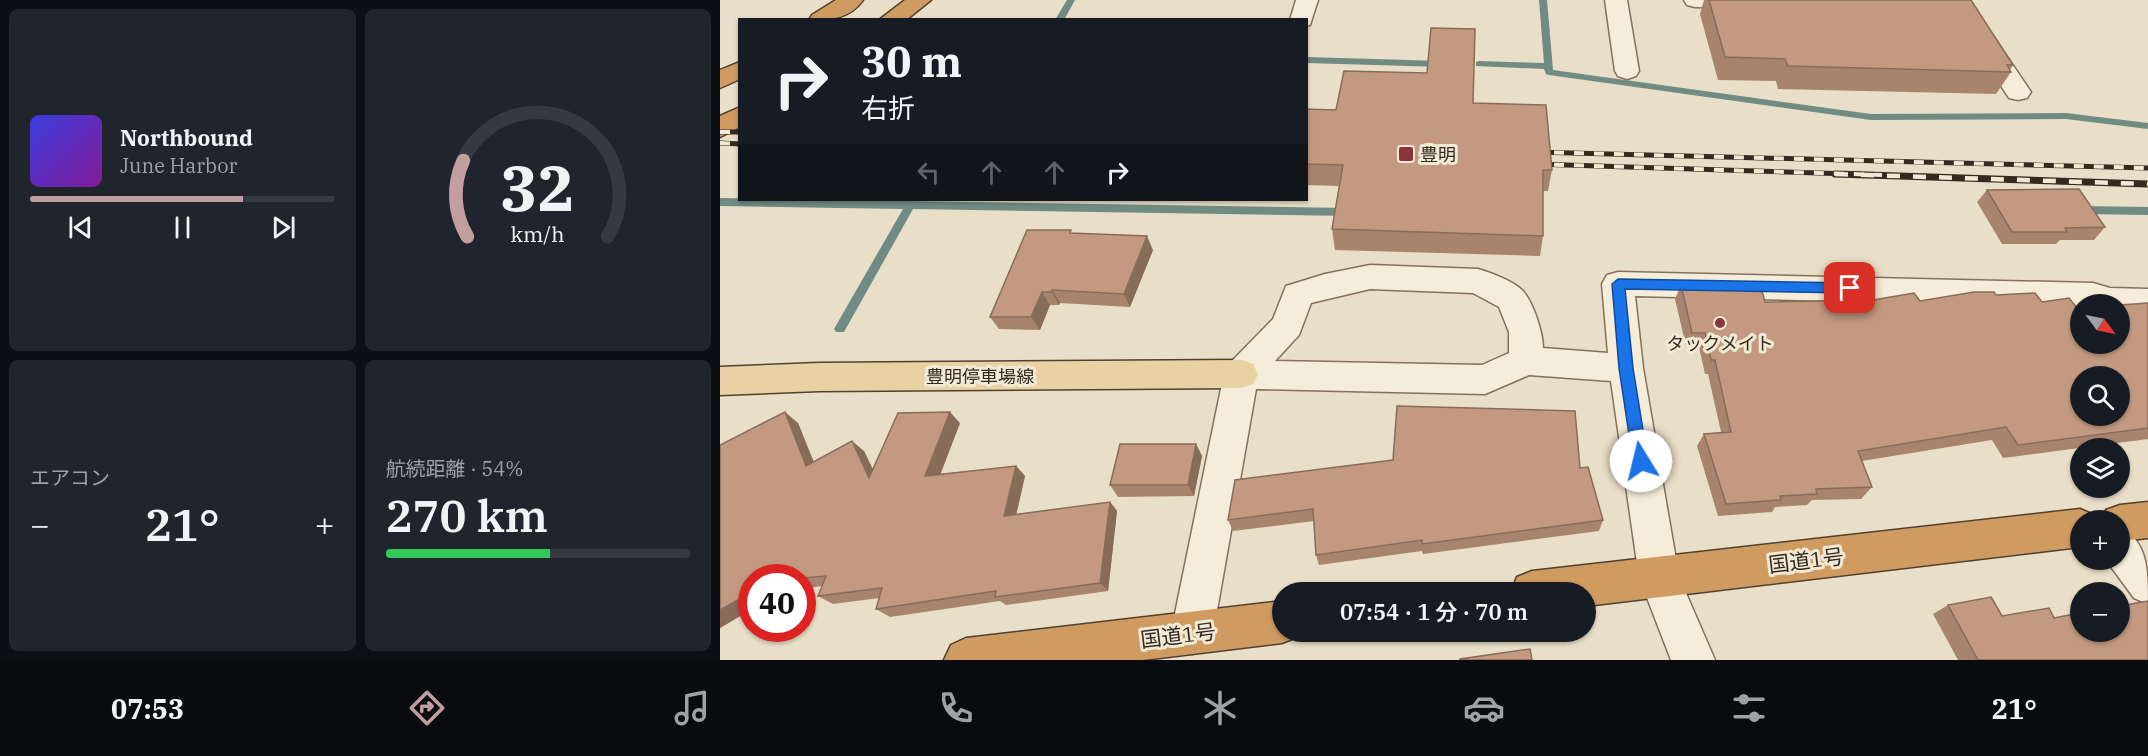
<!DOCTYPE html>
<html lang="ja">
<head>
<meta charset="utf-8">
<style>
  :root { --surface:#171b24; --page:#20242c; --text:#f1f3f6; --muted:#9ea1a6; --line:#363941; --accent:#c39ea0 }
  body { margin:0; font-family:"IBM Plex Serif","Noto Sans JP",serif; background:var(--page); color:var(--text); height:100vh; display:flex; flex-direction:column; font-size:22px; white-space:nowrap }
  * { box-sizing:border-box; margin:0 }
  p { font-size:20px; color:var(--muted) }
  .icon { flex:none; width:33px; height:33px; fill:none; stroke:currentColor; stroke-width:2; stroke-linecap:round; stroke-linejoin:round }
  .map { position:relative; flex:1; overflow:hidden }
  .details { display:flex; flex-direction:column; gap:9px; padding:9px; background:#0d0f14; width:720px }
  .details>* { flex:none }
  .guide { position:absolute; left:18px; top:18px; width:570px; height:183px; border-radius:0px; box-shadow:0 2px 4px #0004; background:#171b24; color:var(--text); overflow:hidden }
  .needle { width:39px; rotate:123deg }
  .tools { position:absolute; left:1350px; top:294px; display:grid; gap:12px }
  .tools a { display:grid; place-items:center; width:60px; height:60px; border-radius:50%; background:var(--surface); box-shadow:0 2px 4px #0004; font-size:30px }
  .speed { position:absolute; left:18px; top:564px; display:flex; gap:12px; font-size:30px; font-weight:700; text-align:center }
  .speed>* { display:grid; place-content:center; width:78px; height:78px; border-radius:50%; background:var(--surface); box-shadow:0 2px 4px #0004; line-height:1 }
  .speed .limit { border:9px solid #d22; background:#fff; color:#111 }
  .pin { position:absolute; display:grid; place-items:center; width:51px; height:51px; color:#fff; margin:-26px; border-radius:12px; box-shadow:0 3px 9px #0006 }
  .me { position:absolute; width:66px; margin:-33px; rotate:351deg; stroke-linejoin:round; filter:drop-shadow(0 0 4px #0008) }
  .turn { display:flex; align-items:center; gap:21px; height:126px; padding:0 24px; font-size:27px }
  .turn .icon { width:78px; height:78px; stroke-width:2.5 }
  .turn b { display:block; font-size:42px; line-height:51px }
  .lanes { display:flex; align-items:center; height:57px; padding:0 24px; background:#0003; justify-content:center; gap:30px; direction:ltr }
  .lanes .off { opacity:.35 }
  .big { font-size:45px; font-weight:600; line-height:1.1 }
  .details .tile { flex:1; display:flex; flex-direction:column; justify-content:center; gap:9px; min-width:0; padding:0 21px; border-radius:9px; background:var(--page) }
  .details .dial { align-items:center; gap:0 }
  .dial svg { height:156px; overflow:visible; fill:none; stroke:var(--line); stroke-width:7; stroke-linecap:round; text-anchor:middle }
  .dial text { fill:var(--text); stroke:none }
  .song { display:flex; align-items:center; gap:18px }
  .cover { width:72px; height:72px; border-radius:9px; background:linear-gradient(135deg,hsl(240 70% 55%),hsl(290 70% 35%)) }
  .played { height:6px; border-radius:3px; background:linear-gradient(90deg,var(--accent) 70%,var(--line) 70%) }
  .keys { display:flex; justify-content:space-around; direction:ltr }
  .heat { display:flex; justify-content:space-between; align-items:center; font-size:33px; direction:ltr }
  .charge { height:9px; border-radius:4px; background:linear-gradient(90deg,#34c759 54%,var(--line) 0) }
  .details .tiles { flex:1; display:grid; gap:9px; grid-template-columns:repeat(2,1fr) }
  .trip { position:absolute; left:552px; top:582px; width:324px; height:60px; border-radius:30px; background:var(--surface); box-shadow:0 2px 4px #0004; font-weight:600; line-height:60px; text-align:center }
  .tab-bar { display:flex; height:96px; justify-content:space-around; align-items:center; background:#090b0e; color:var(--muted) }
  .tab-bar .icon { width:42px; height:42px }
  .tab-bar .active { color:var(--accent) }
  .tab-bar b { font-size:27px; color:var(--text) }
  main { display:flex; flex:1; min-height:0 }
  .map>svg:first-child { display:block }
</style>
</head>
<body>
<main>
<section class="details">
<div class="tiles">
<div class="tile">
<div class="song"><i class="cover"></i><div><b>Northbound</b><p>June Harbor</p></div></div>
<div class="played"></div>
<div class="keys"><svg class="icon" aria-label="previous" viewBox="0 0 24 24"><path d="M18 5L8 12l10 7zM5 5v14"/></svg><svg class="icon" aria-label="pause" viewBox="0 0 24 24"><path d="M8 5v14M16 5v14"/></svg><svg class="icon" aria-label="next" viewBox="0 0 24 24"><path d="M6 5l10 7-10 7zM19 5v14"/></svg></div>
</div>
<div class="tile dial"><svg viewBox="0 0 100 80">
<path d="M14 69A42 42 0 1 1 86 69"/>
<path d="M14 69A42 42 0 0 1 12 30" stroke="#c39ea0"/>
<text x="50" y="56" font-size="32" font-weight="700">32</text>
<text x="50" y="72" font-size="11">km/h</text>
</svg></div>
<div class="tile"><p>エアコン</p>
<div class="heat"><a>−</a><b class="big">21°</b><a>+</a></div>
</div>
<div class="tile"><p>航続距離 · 54%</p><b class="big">270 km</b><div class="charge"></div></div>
</div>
</section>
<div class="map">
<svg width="1428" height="660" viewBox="0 0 1428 660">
  <rect width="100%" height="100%" fill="#e9dec7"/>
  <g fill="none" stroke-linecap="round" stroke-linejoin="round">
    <!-- stream -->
    <g fill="#6f8b83" fill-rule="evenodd">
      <path d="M347,0h8l-11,20h-9z"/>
      <path d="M819,0h8l6,70 318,44 195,-1 82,10v6l-82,-10 -195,1 -322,-45 -3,-1 -2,-5 -68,-3v-4l3,-1 65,2z"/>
      <path d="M586,57l137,4 4,3 -4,3 -137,-4z"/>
      <path d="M0,198l630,10 5,4 -5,4 -437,-7 -69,123h-8l-2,-3 69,-120 -183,-3z"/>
      <path d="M1363,206l65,1v8l-65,-1 -5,-4z"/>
    </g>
    <defs>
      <g id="minor">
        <path d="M576,0h22l-8,25 -4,1v-6h-16z"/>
        <path d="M885,0h22l12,71 -3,5 -9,3 -9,-3 -3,-5z"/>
        <path d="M964,0h75v1l-3,5 -8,2 -53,-1 -8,-2z"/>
        <path d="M1263,31l8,2 40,59 -4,6 -9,2 -9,-2 -4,-6 -34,-54 4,-5z"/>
        <path d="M650,265l108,4c13,4 33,11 44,21 11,11 21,43 21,58l65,5 -6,-69 5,-9 11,-3 475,11 17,5 38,1v24h-28v-9h-40v3l-445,-11 8,72 36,209 36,83h-44l-32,-83 -28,-196 -82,-6 -44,19 -229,-5 -43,244 -6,15 -15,6 -15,-6 -6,-15 53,-259 5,-10 44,-45 13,-33 39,-12zM650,289l103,4 26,14 10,25v21l-27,12 -207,-4 24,-26 12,-32z"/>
        <path d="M1400,527c28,15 28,43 28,77l-14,-6 -28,-38h14z"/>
      </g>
      <path id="major" d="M521,360l12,4 5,10 -5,10 -12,4 -422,3 -99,4v-28l99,-4z"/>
      <g id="highway">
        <path d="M116,0h27c-13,19 -34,20 -54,20l3,-5z"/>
        <path d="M185,0h26l-25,20h-27z"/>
        <path d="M20,62v17l-20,9v-18z"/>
        <path d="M20,107v20l-20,10v-21z"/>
        <path d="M1428,502v36l-28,3v-21h-18l4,-10 14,-5z"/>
        <path d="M1360,509l14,6 2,5h-16v27l-494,59v-14h-75l6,-15 15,-6z"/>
        <path d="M562,601v31h17l-2,5 -15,6 -139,17h-199l7,-15 15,-7z"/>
      </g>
    </defs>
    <!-- minor casing -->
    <use href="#minor" stroke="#83715e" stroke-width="3"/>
    <!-- major casing -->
    <use href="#major" stroke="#514032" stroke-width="3"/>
    <!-- highway casing -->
    <use href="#highway" stroke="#514032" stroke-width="3"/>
    <!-- minor -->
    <use href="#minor" fill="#f5ecd9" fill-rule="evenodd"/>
    <!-- major -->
    <use href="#major" fill="#e8d1a3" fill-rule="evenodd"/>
    <!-- highway -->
    <use href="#highway" fill="#cf9b61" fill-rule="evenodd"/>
    <defs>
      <g id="rail-far1">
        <path d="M0,132h20"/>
        <path d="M0,143l20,1"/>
        <path d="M814,152l614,16"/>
        <path d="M814,164l348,11"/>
      </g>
      <path id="rail" d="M1115,174l313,10"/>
    </defs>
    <!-- rail-far1 casing -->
    <use href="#rail-far1" stroke="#352a20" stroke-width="5"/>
    <!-- rail casing -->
    <use href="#rail" stroke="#352a20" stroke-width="7"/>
    <!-- rail-far1 -->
    <use href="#rail-far1" stroke="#f2e9d5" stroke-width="4" stroke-dasharray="10" stroke-linecap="butt"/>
    <!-- rail -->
    <use href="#rail" stroke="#f2e9d5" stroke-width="4.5" stroke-dasharray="13" stroke-linecap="butt"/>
  </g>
  <!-- wall -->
  <g fill="#a8846f">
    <path d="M984,0h267l42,65 -3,5 1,2 -15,22 -218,-5 -2,-8 -58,-1 -18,-66z"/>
    <path d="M753,103l79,67 -4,21h-5v45l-3,20 -205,-6 -3,-21 7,-43 -33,-1v-76l30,1z"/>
    <path d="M1267,190l118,37 -11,13h-34l-4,4h-54l-25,-42z"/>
    <path d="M352,233l81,17 -23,57 -70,-4 -1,2h-9l-10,25 -41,-1 -9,-12z"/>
    <path d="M961,285l84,17 155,-1 76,-6 46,7 36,7 70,-6v136l-145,19 -11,-18 -130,21 10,26 -11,12 -49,1 -5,5 -32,2 -3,5 -54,4 -21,-70 7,-12 17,-2 -13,-58h-3l-6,-27 -13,-1 -11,-47z"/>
    <path d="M78,423l16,39 50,-11 9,18 87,-46 -20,51 76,-8 9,10 -9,38 94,-12 7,9 -9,80 -102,14 -6,-4 -110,16 -14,-8 3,-11 -46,6 -15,-8 4,-10 -20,3v-11h-50v31l-32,19z"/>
    <path d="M476,444l6,12 -8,40 -76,1 -8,-12z"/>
    <path d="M860,468l23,52 -4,11 -176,23 -1,-3 -103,14 -3,-10 -2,-34 -81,10 -5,-11z"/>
    <path d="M1228,605l54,11 52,2 94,42h-190l-25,-46z"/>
  </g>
  <!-- shaded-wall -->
  <g fill="#886c5a">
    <path d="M427,236l6,14 -23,57 -6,-13z"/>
    <path d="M332,290l8,13 -1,2 -7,-13z"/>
    <path d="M322,292l8,13 -10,25 -9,-13z"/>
    <path d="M65,412l13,11 21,53 -13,-10z"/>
    <path d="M230,412l10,11 -24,63 -11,-10z"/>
    <path d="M132,441l12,10 17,37 -12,-10z"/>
    <path d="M476,444l6,12 -8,40 -6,-11z"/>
    <path d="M296,466l9,10 -11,49 -10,-9z"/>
    <path d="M390,502l7,9 -9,80 -8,-8z"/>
    <path d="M32,592v17l-32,19v-18z"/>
  </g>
  <!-- building -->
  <g fill="#c39a81" stroke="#886c5a" stroke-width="1.5" fill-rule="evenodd">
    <path d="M989,0h262l42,65h-6l4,7 -223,-6 -3,-7 -60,-2z"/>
    <path d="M711,28l44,1 -2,74 73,2 6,65h-9v66l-211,-7 11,-64 -37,-1v-55l30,1 8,-39 83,2z"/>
    <path d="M1359,189l26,38 -40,1 2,4h-55l-25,-42z"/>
    <path d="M307,230h44l-1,3 77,3 -23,58 -72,-4v2h-10l-11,25h-41z"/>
    <path d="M961,285l80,2 4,15 108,-2 41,-7 6,8 54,-9h20l2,3 39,-2 7,9 27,-4 9,11h2v35h40v-39l28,-2v125l-130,17 -12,-18 -148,24 14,36 -56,2 1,5 -37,2 1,4 -55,4 -22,-70 27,-2 -16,-72h-4l-6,-27h-13zM1360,376h40v40h-40z"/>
    <path d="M677,406l178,5 5,57 8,-1 15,53 -181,24v-4l-106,15 -3,-46 -85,11 7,-40 158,-20z"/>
    <path d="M65,412l21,54 46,-25 17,37 29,-65 52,-1 -25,64 91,-10 -12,50 106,-14 -10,81 -105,14 1,-6 -120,18 6,-21 -64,8 8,-20 -24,2h-50v14l-32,18v-165z"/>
    <path d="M400,444h76l-8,41h-78z"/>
    <path d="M1271,597l11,19 47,-8 5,10 26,-5v19h40v-26l28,-5v59h-170l-30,-55z"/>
    <path d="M810,649l2,11h-72v-1z"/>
  </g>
  <!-- route -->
  <path fill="#1a73e8" stroke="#114b97" stroke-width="1.5" d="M898,279l232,4 6,5 -6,5 -225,-4 8,79 15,93 -2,5 -5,2 -6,-2 -2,-5 -14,-93 -7,-84z"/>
  <!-- markers -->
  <g fill="#8b3538" stroke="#f2e9d5" stroke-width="2">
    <rect x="678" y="146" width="16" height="16" rx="3"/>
    <circle cx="1000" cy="323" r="6"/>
  </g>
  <g text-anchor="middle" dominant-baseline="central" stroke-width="6" stroke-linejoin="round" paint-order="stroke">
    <!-- poi labels -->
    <g font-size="18" fill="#352a20" stroke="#f2e9d5" text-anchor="start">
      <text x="700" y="154">豊明</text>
      <text x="1000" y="343" text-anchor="middle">タックメイト</text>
    </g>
    <!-- street labels -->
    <g font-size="18" fill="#352a20" stroke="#f2e9d5">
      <text x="260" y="376">豊明停車場線</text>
    </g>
    <!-- near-street labels -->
    <g font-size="21" fill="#352a20" stroke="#f2e9d5">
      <text transform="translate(1086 560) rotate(-7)">国道1号</text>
      <text transform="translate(458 635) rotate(-7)">国道1号</text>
    </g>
  </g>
</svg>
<div class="tools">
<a><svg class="needle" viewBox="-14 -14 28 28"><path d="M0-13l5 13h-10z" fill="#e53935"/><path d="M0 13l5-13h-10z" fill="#9ea1a6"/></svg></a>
<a><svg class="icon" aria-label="search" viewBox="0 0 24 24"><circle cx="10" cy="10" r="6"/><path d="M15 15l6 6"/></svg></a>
<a><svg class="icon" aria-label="layers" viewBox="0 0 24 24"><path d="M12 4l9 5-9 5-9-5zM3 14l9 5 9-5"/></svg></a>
<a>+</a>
<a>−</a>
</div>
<div class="speed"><div class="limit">40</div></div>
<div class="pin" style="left:1130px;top:288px;background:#d93025"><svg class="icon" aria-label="arrive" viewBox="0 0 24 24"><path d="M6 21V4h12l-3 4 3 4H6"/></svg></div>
<svg class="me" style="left:921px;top:461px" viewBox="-20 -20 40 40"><circle r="19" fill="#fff"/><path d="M0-13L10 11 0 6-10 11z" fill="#1a73e8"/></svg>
<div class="trip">07:54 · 1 分 · 70 m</div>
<div class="guide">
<div class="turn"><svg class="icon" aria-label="right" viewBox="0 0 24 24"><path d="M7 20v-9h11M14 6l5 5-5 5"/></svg><div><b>30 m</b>右折</div></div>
<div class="lanes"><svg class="icon off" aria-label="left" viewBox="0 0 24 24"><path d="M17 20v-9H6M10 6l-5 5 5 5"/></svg><svg class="icon off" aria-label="ahead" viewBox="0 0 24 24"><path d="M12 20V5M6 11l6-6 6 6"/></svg><svg class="icon off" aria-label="ahead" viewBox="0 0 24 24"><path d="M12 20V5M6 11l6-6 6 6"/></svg><svg class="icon" aria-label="right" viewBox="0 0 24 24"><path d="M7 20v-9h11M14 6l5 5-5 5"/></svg></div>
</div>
</div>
</main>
<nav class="tab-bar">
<b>07:53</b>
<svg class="icon active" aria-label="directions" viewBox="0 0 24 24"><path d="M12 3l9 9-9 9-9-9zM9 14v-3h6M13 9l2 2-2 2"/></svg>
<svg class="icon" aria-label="music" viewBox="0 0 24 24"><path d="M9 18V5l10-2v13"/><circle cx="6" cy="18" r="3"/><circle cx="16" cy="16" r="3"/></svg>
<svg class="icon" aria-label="phone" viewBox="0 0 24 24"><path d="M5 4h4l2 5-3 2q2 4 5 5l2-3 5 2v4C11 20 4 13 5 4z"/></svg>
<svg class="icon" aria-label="climate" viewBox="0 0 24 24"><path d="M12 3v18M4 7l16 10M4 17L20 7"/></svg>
<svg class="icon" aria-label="car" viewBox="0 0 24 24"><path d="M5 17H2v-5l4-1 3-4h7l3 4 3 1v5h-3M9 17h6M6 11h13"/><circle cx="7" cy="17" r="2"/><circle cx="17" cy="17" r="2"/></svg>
<svg class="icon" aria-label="filters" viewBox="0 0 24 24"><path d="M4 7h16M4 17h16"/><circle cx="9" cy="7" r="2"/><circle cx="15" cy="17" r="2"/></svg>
<b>21°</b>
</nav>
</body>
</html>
